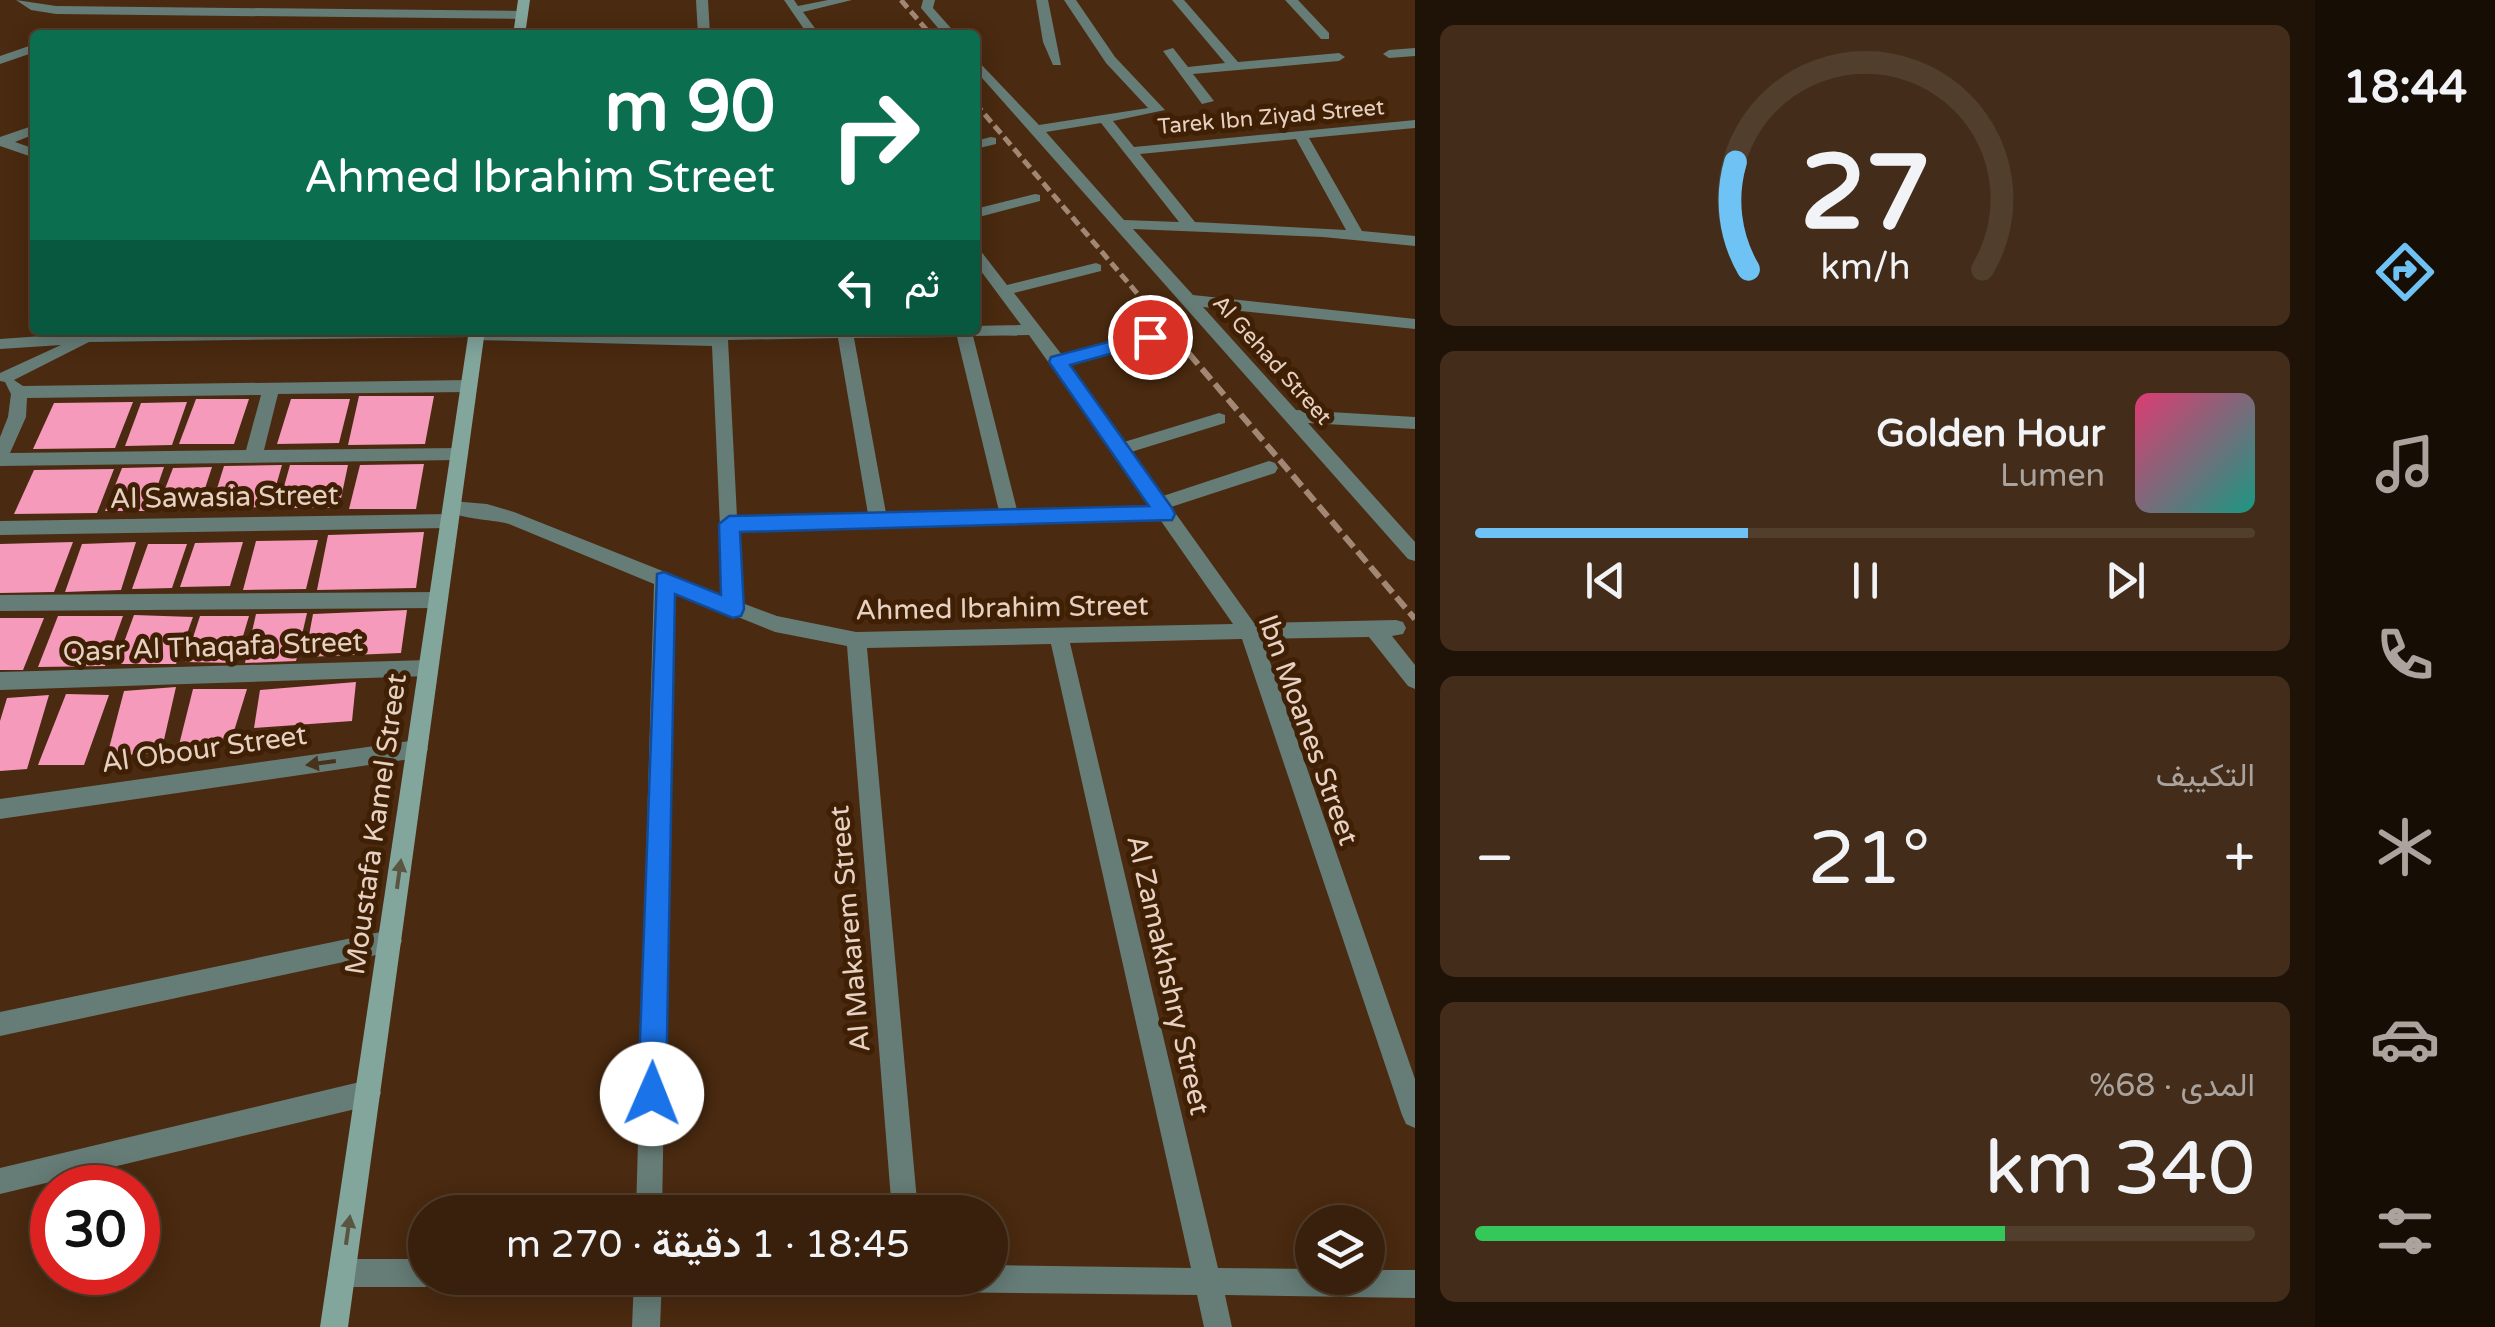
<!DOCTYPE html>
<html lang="ar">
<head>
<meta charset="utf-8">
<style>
  :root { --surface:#38200c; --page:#432d1a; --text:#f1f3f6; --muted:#aba39d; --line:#523e2d; --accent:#6fc2f4 }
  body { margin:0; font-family:"Varela Round",Vazirmatn,sans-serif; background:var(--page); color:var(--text); direction:rtl; height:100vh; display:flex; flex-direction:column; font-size:38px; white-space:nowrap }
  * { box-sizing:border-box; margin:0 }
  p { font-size:32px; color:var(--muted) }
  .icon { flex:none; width:55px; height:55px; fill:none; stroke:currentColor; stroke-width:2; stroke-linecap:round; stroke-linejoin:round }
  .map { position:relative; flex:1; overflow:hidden; direction:ltr }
  .side { display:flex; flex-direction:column; gap:25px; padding:25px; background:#1f1207; width:900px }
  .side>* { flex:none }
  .banner { position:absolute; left:30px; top:30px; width:950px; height:305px; border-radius:10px; box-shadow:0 5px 25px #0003,0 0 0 2px var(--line); direction:rtl; background:#0b6e4f; color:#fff; overflow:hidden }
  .tools { position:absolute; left:1295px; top:1205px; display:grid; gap:20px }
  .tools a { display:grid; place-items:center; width:90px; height:90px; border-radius:50%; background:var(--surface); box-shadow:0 5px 25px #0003,0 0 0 2px var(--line); font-size:50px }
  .speed { position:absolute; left:30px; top:1165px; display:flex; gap:20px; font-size:50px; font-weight:700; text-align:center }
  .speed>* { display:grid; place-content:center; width:130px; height:130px; border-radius:50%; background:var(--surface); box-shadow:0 5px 25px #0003,0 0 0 2px var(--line); line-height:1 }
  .speed .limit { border:15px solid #d22; background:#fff; color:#111 }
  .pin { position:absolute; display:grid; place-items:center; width:85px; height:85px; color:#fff; margin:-42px; border:5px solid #fff; border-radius:50%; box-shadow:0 2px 10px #0007 }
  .me { position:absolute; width:110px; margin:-55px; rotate:1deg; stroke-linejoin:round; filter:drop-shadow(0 0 8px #0008) }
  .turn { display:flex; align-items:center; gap:35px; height:210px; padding:0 40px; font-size:45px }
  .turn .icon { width:130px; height:130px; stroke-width:2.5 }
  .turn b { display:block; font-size:70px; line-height:85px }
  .then { display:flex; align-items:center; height:95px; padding:0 40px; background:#0003; gap:20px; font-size:38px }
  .big { font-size:75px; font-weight:600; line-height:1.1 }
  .side .tile { flex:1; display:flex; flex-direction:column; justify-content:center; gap:15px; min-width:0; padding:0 35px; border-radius:15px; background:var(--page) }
  .side .dial { align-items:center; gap:0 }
  .dial svg { height:260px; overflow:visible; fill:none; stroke:var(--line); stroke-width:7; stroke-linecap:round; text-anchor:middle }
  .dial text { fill:var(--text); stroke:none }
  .song { display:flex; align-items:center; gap:30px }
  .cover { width:120px; height:120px; border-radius:15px; background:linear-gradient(135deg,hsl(340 70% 55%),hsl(170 70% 35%)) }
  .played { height:10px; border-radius:5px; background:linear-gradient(90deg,var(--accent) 35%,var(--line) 35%) }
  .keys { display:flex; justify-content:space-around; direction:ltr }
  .heat { display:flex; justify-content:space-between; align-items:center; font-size:55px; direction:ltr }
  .charge { height:15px; border-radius:8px; background:linear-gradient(90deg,#34c759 68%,var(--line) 0) }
  .trip { position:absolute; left:408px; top:1195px; width:600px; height:100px; border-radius:50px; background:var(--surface); box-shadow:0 5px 25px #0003,0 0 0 2px var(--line); font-weight:600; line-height:100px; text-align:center; direction:rtl }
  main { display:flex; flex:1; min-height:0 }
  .tabs { display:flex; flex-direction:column; width:180px; justify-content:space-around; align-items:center; background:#160d05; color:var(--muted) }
  .tabs .icon { width:70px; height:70px }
  .tabs .current { color:var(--accent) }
  .tabs b { font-size:45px; color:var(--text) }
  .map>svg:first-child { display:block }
</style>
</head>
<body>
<main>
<nav class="tabs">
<b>18:44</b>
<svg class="icon current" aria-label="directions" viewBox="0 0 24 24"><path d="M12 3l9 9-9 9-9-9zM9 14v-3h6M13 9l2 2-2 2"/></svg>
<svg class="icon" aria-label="music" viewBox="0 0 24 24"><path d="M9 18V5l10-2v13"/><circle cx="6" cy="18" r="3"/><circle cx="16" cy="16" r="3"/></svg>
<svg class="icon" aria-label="phone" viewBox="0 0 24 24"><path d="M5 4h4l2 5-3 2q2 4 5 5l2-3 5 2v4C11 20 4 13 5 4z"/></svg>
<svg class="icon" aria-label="climate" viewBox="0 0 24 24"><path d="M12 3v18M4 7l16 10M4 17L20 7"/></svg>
<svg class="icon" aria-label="car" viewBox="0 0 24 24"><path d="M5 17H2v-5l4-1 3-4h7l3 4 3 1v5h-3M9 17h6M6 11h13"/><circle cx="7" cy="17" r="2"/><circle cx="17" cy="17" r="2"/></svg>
<svg class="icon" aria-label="filters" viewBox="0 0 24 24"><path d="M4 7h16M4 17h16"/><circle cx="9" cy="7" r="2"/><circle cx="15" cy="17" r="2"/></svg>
</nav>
<section class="side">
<div class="tile dial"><svg viewBox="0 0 100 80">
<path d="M14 69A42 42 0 1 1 86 69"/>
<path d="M14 69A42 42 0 0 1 10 36" stroke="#6fc2f4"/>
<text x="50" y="56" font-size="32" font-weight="700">27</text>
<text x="50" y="72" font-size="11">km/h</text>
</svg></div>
<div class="tile">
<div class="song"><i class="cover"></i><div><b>Golden Hour</b><p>Lumen</p></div></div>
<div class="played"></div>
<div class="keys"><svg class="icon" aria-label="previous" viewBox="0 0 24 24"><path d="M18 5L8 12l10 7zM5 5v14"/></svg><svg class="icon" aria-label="pause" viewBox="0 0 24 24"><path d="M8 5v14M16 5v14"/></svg><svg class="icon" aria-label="next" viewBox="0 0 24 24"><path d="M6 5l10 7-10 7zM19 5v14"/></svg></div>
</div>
<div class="tile"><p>التكييف</p>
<div class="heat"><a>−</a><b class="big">21°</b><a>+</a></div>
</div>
<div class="tile"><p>المدى · 68%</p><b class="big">340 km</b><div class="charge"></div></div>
</section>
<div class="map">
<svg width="1415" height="1327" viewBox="0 0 1415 1327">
  <rect width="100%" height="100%" fill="#4a2a10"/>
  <!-- building -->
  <g fill="#f59abb">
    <path d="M359,396h75l-9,48 -77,1z"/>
    <path d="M196,399h53l-15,45h-55z"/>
    <path d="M291,399h59l-11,44 -62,1z"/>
    <path d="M133,402l-18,46 -82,1 21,-46z"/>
    <path d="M187,402l-15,43 -47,1 16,-43z"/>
    <path d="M424,464l-8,45h-67l11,-44z"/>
    <path d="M282,465l-12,42 -59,1 13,-42z"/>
    <path d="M290,465h58l-9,43h-61z"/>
    <path d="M164,467l-15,44h-44l17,-43z"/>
    <path d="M212,467l-14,43h-41l16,-42z"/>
    <path d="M114,469l-17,44 -83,1 20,-44z"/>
    <path d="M424,532l-8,56 -99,2 11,-55z"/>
    <path d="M318,540l-12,49 -63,1 13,-49z"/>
    <path d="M73,542l-19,50 -54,1v-49z"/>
    <path d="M136,542l-15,48 -56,2 17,-48z"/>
    <path d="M243,542l-13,44 -50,1 15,-44z"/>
    <path d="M148,544h39l-15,44 -40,1z"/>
    <path d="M407,610l-6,43 -96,4 8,-43z"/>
    <path d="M307,613l-11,48 -51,2 11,-49z"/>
    <path d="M134,615l59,2 -17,47h-60z"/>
    <path d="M58,616h65l-18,50 -67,1z"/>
    <path d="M200,616h49l-14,47 -50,-1z"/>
    <path d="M0,618h44l-21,52h-23z"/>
    <path d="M356,682l-4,39 -98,7 6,-38z"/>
    <path d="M176,687l-15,66 -54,3 17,-65z"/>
    <path d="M193,689h54l-17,55 -51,1z"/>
    <path d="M66,694l43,1 -25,70h-46z"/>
    <path d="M49,695l-22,74 -27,2v-50l7,-23z"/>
  </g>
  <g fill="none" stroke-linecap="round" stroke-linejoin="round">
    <!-- street -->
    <g fill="#667c76" fill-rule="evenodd">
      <path d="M16,0l40,6 466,5 6,4 -6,4 -466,-5 -25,-4z"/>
      <path d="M696,0h12l2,35h-12z"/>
      <path d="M784,0h10l4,6 30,-6h24l-49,12 17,23h-12z"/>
      <path d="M923,0h12l-2,8 24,27h-13l-23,-27z"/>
      <path d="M1036,0h12l13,65h-8l-10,-23z"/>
      <path d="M1064,0h12l39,57 50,53 -52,11 21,26 281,-27v8l-106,10 53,93 53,5v10l-92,-9 -190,-8 60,66 222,24v10l-212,-22 93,103 119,7v12l-107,-6 107,119v19l-7,-2 -433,-489v-12l64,67 109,-17 -42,-45zM1101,123l78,99 -55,-2 -78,-88zM1296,139l50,91 -151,-8 -55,-68z"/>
      <path d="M1172,0h12l54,62 101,-9 6,4 -6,4 -146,13 21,27 -12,3 -39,-53 10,-3 15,19 37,-4z"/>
      <path d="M1285,0h13l31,33v6h-8z"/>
      <path d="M35,44v8l-35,12v-8z"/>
      <path d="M1415,48v8l-26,2 -6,-4 6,-4z"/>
      <path d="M35,125v9l-20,8 20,7v9l-35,-12v-9z"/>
      <path d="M991,137l5,1v6l-21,5v-8z"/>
      <path d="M1035,194l5,1v6l-65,17v-9z"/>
      <path d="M975,248l5,2 27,35 89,-22 5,2v6l-87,22 48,62 88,-23 6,1v8l-87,24 55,77 95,-29 6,2v8l-94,29 32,44 106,-35 6,2 3,5 -3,5 -104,34 83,116 142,-3 7,2 3,6 -3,6 -11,2 23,29v24l-7,-3 -39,-49 -107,2 153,440v49l-9,-4 -4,-9 -160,-476 -172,4 148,625 94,1v9h56v-8h47v28l-190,-3 7,32h-28l-7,-32 -273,-3 -10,-4 -4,-10h80v-13l201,3 -140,-624 -184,4 51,564h-26l-45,-566 -72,-14 -102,-41 -11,621h-26l18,-628 -145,-60c-18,-5 -55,-5 -66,-16l9,-7 35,3 27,8 209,83 -11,-249 -236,-6 -6,-3 -381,5 -75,38 9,6 446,-6 8,6 -8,6 -191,2 -14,56 195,-2 9,6 -9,6 -459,6v-29l8,-20 3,-23 -6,-12 -5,-1v-8l61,-28 -61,4v-10c236,-19 475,-9 711,-4v-5h264v-4l46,-1 -46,-62zM1029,335l122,172 -134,3 -44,-174zM957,337l42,174 -113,2 -32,-175zM838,338l30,176 -131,3 -9,-177zM261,395l-15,55 -236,3 16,-36 1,-19zM1161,521l72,103 -377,8 -79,-16 -35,-13 -4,-72z"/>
      <path d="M449,514l9,7 -9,7 -449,7v-14z"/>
      <path d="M438,592l7,3 3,5 -3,5 -7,3 -438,3v-16z"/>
      <path d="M428,660l7,2 3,6 -3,6 -7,2 -428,14v-18z"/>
      <path d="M417,740l7,2 4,7 -4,7 -7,2 -417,61v-20z"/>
      <path d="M390,930l8,3 4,8 -4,8 -8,3 -390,84v-24z"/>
      <path d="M368,1080l9,4 4,9 -4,9 -9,4 -368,88v-26z"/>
      <path d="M342,1259h83v19h12l-2,5 -10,4h-83l-10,-4 -4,-10 4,-10z"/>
      <path d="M634,1278h28l-2,49h-28z"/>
    </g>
    <!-- secondary -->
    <g fill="#82a59c" fill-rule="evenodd">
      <path d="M518,0h12l-5,35h-12z"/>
      <path d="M469,330h16l-137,997h-28z"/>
    </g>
    <!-- rail-far1 -->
    <g stroke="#a28874" stroke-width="5" stroke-dasharray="10 5" stroke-linecap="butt">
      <path d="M901,0l30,35"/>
      <path d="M975,103l190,223"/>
    </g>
    <!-- rail -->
    <path stroke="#a28874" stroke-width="6" stroke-dasharray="14 6" stroke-linecap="butt" d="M1163,323l252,296"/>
  </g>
  <!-- one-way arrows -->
  <defs><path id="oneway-solid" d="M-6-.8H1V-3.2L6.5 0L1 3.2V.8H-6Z" transform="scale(2.5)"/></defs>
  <use fill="#47321c" href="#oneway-solid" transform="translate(321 763) rotate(172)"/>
  <g fill="#5a5541">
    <use href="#oneway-solid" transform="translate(399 874) rotate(-82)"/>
    <use href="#oneway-solid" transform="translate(348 1230) rotate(-82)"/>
  </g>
  <!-- route -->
  <path fill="#1a73e8" stroke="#114b97" stroke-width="2.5" d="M1150,331l6,1v9l-86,24 102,143 3,6 -3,6 -432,12 4,77 -3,7 -8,2 -58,-24 -9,500 -4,10 -10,4 -10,-4 -4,-10 19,-520 7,-2 57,23 -2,-71 10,-8 420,-10 -100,-144 2,-5z"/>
  <g text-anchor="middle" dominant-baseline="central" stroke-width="10" stroke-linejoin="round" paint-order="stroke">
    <!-- far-street labels -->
    <g font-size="22" fill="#e6d1c3" stroke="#3f2005">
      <text transform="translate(1271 117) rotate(-5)">Tarek Ibn Ziyad Street</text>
      <text transform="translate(1272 360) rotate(48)">Al Gehad Street</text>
    </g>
    <!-- street labels -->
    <g font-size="28" fill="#e6d1c3" stroke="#3f2005">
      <text transform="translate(224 497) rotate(-1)">Al Sawasia Street</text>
      <text transform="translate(1002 608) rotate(-1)">Ahmed Ibrahim Street</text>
      <text transform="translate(213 647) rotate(-2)">Qasr Al Thaqafa Street</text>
      <text transform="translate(1308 730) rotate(70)">Ibn Moanes Street</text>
      <text transform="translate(204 749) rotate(-8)">Al Obour Street</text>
      <text transform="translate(376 824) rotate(-82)">Moustafa Kamel Street</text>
      <text transform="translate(850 929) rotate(-95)">Al Makarem Street</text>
      <text transform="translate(1168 975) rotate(77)">Al Zamakhshry Street</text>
    </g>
  </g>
</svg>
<div class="tools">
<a><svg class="icon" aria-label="layers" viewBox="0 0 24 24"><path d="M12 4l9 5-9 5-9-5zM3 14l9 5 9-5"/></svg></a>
</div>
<div class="speed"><div class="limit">30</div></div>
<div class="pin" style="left:1150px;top:337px;background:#d93025"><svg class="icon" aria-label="arrive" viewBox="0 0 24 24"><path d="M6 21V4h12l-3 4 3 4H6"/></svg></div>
<svg class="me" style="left:652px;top:1094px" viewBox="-20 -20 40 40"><circle r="19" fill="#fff"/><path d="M0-13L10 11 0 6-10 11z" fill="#1a73e8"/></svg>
<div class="trip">18:45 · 1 دقيقة · 270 m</div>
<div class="banner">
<div class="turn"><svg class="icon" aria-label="right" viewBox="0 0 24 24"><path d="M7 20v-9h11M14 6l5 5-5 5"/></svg><div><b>90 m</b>Ahmed Ibrahim Street</div></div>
<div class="then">ثم<svg class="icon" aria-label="left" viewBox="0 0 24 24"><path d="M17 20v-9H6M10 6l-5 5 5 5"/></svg></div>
</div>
</div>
</main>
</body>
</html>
